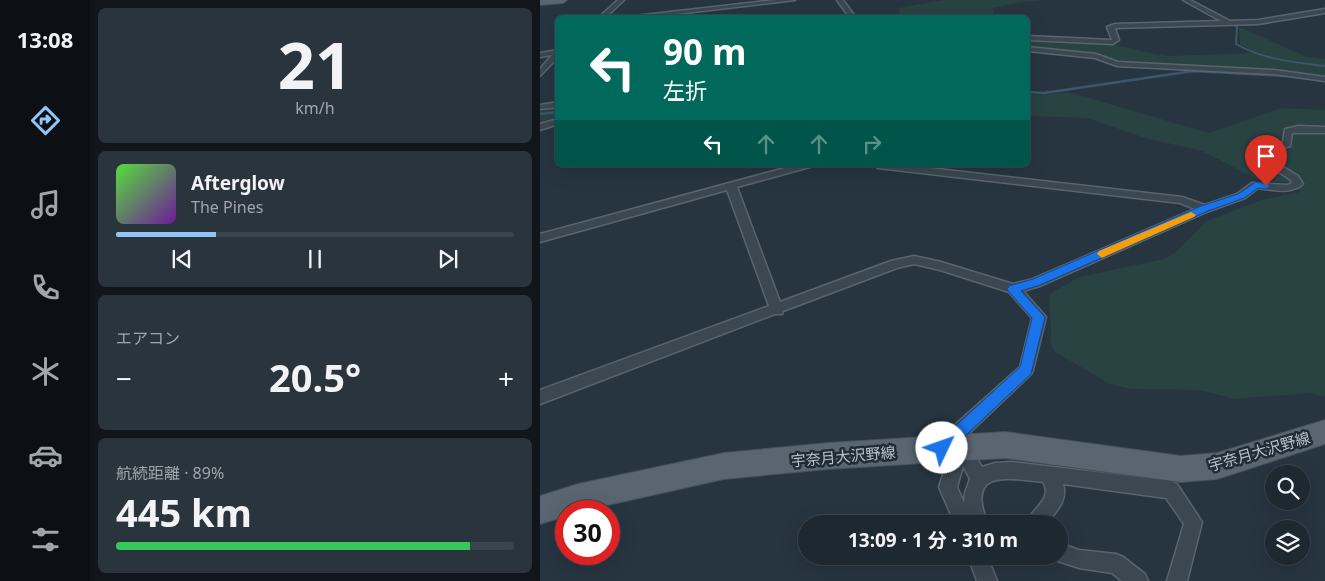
<!DOCTYPE html>
<html lang="ja">
<head>
<meta charset="utf-8">
<style>
  :root { --surface:#1d2831; --page:#2a343d; --text:#f1f3f6; --muted:#a0a6ab; --line:#3b444d; --accent:#91c6f6 }
  body { margin:0; font-family:"Noto Sans","Noto Sans JP",sans-serif; background:var(--page); color:var(--text); height:100vh; display:flex; flex-direction:column; font-size:19px; white-space:nowrap }
  * { box-sizing:border-box; margin:0 }
  p { font-size:16px; color:var(--muted) }
  .icon { flex:none; width:28px; height:28px; fill:none; stroke:currentColor; stroke-width:2; stroke-linecap:round; stroke-linejoin:round }
  .map { position:relative; flex:1; overflow:hidden }
  .drawer { display:flex; flex-direction:column; gap:8px; padding:8px; background:#10161b; width:450px }
  .drawer>* { flex:none }
  .top-card { position:absolute; left:15px; top:15px; width:475px; height:152px; border-radius:8px; box-shadow:0 5px 20px #0002,0 0 0 1px var(--line); background:#00695c; color:#fff; overflow:hidden }
  .controls { position:absolute; left:725px; top:465px; display:grid; gap:10px }
  .controls a { display:grid; place-items:center; width:45px; height:45px; border-radius:50%; background:var(--surface); box-shadow:0 5px 20px #0002,0 0 0 1px var(--line); font-size:25px }
  .speed { position:absolute; left:15px; top:500px; display:flex; gap:10px; font-size:25px; font-weight:700; text-align:center }
  .speed>* { display:grid; place-content:center; width:65px; height:65px; border-radius:50%; background:var(--surface); box-shadow:0 5px 20px #0002,0 0 0 1px var(--line); line-height:1 }
  .speed .limit { border:8px solid #d22; background:#fff; color:#111 }
  .pin { position:absolute; display:grid; place-items:center; width:42px; height:42px; color:#fff; margin:-51px -21px; border-radius:50% 50% 50% 0; rotate:-45deg; box-shadow:0 0 5px #0007 }
  .pin .icon { rotate:45deg }
  .me { position:absolute; width:55px; margin:-28px; rotate:48deg; stroke-linejoin:round; filter:drop-shadow(0 0 4px #0008) }
  .turn { display:flex; align-items:center; gap:18px; height:105px; padding:0 25px; font-size:22px }
  .turn .icon { width:65px; height:65px; stroke-width:2.5 }
  .turn b { display:block; font-size:35px; line-height:42px }
  .lanes { display:flex; align-items:center; height:48px; padding:0 25px; background:#0003; justify-content:center; gap:25px; direction:ltr }
  .lanes .off { opacity:.35 }
  .big { font-size:38px; font-weight:700; line-height:1.1 }
  .drawer .card { flex:1; display:flex; flex-direction:column; justify-content:center; gap:8px; min-width:0; padding:0 18px; border-radius:8px; background:var(--page) }
  .drawer .dial { align-items:center; gap:0 }
  .dial b { font-size:65px; line-height:1 }
  .song { display:flex; align-items:center; gap:15px }
  .cover { width:60px; height:60px; border-radius:8px; background:linear-gradient(135deg,hsl(110 70% 55%),hsl(280 70% 35%)) }
  .played { height:5px; border-radius:2px; background:linear-gradient(90deg,var(--accent) 25%,var(--line) 25%) }
  .keys { display:flex; justify-content:space-around; direction:ltr }
  .heat { display:flex; justify-content:space-between; align-items:center; font-size:28px; direction:ltr }
  .charge { height:8px; border-radius:4px; background:linear-gradient(90deg,#34c759 89%,var(--line) 0) }
  .trip { position:absolute; left:258px; top:515px; width:270px; height:50px; border-radius:25px; background:var(--surface); box-shadow:0 5px 20px #0002,0 0 0 1px var(--line); font-weight:700; line-height:50px; text-align:center }
  main { display:flex; flex:1; min-height:0 }
  .tab-bar { display:flex; flex-direction:column; width:90px; justify-content:space-around; align-items:center; background:#0c1014; color:var(--muted) }
  .tab-bar .icon { width:35px; height:35px }
  .tab-bar .selected { color:var(--accent) }
  .tab-bar b { font-size:22px; color:var(--text) }
  .map>svg:first-child { display:block }
</style>
</head>
<body>
<main>
<nav class="tab-bar">
<b>13:08</b>
<svg class="icon selected" aria-label="directions" viewBox="0 0 24 24"><path d="M12 3l9 9-9 9-9-9zM9 14v-3h6M13 9l2 2-2 2"/></svg>
<svg class="icon" aria-label="music" viewBox="0 0 24 24"><path d="M9 18V5l10-2v13"/><circle cx="6" cy="18" r="3"/><circle cx="16" cy="16" r="3"/></svg>
<svg class="icon" aria-label="phone" viewBox="0 0 24 24"><path d="M5 4h4l2 5-3 2q2 4 5 5l2-3 5 2v4C11 20 4 13 5 4z"/></svg>
<svg class="icon" aria-label="climate" viewBox="0 0 24 24"><path d="M12 3v18M4 7l16 10M4 17L20 7"/></svg>
<svg class="icon" aria-label="car" viewBox="0 0 24 24"><path d="M5 17H2v-5l4-1 3-4h7l3 4 3 1v5h-3M9 17h6M6 11h13"/><circle cx="7" cy="17" r="2"/><circle cx="17" cy="17" r="2"/></svg>
<svg class="icon" aria-label="filters" viewBox="0 0 24 24"><path d="M4 7h16M4 17h16"/><circle cx="9" cy="7" r="2"/><circle cx="15" cy="17" r="2"/></svg>
</nav>
<section class="drawer">
<div class="card dial"><b>21</b><p>km/h</p></div>
<div class="card">
<div class="song"><i class="cover"></i><div><b>Afterglow</b><p>The Pines</p></div></div>
<div class="played"></div>
<div class="keys"><svg class="icon" aria-label="previous" viewBox="0 0 24 24"><path d="M18 5L8 12l10 7zM5 5v14"/></svg><svg class="icon" aria-label="pause" viewBox="0 0 24 24"><path d="M8 5v14M16 5v14"/></svg><svg class="icon" aria-label="next" viewBox="0 0 24 24"><path d="M6 5l10 7-10 7zM19 5v14"/></svg></div>
</div>
<div class="card"><p>エアコン</p>
<div class="heat"><a>−</a><b class="big">20.5°</b><a>+</a></div>
</div>
<div class="card"><p>航続距離 · 89%</p><b class="big">445 km</b><div class="charge"></div></div>
</section>
<div class="map">
<svg width="785" height="581" viewBox="0 0 785 581">
  <rect width="100%" height="100%" fill="#273541"/>
  <!-- green -->
  <g fill="#294242">
    <path d="M403,0h105l-26,2 -29,6 1,6 -5,2 1,1h-90l-1,-9z"/>
    <path d="M699,27l68,30 18,2v21l-128,-10 -20,-3 -43,-3 -60,-10 -46,-3v-14l81,6 45,11 14,2 88,-3 -16,-9z"/>
    <path d="M528,92l141,41 72,-25 44,2v287l-15,-4 -75,6 -35,-9 -69,-1 -21,-5 -55,-32 -5,-8c3,-17 -2,-33 0,-50l29,-17 85,-18 12,-7 31,-31 54,-21 39,-8 -7,-9 -36,-4 -55,-28 -57,-13 -58,-20 -59,-2v-22l13,1z"/>
    <path d="M17,106v14l-17,6v-17z"/>
  </g>
  <g fill="none" stroke-linecap="round" stroke-linejoin="round">
    <!-- stream-far1 -->
    <path stroke="#3d5669" stroke-width="2" d="M690,22l7,5 -1,17c28,16 58,18 89,22"/>
    <!-- stream -->
    <g stroke="#3d5669" stroke-width="2.5">
      <path d="M488,92l16,1 149,-22 95,5"/>
      <path d="M0,114l18,-2"/>
    </g>
    <defs>
      <g id="minor">
        <path d="M78,0h6l-19,18h-7z"/>
        <path d="M236,0h19l-153,18h-25z"/>
        <path d="M297,0h6l13,18h-6z"/>
        <path d="M643,0h7l40,21 28,-1 67,-11v4l-67,11 -143,4 4,12 -6,4 -85,-4v-4l84,4 -5,-13 8,-3 106,-3z"/>
        <path d="M488,47l68,7 22,8 156,8 51,7v4l-51,-7 -157,-8 -22,-8 -67,-7z"/>
        <path d="M18,50v7l-18,19v-7l12,-14 -12,2v-4z"/>
        <path d="M18,102v5l-18,2v-4z"/>
        <path d="M18,119v5l-18,6v-6z"/>
        <path d="M758,126l27,1v6h-33l-2,13 -16,5 -4,4v4l28,17 5,8c-12,11 -30,6 -45,4l-13,10 -36,13 -169,75 -17,5 23,26 -13,53 -2,4 -69,66 4,1 16,26 13,-4 16,-1 160,19 6,3 25,38 -15,59h-20l17,-57 -18,-26 -103,-14c5,17 -7,28 -17,40h-21c6,-15 29,-25 18,-42 -36,-4 -78,-13 -55,42h-33l-16,-37 12,-36 -6,2 -6,-2 -2,-6 2,-6 81,-72 12,-49 -23,-26 -69,-22 -26,-6 -17,4 -114,43 -1,3h-7l-235,90v-14l229,-84 -42,-116 -187,52v-8l256,-69h16l-2,2 -73,20 43,115 111,-41 23,-5 27,6 72,22 20,-5 162,-70 -15,-6 -302,-35 -5,-3h30l279,32 23,8 32,-11 15,-11 35,2 5,-2 -1,-3 -28,-18 -3,-7 8,-8 15,-5 2,-13zM423,466l7,13 -5,14 -1,10 -7,-16z"/>
        <path d="M519,543l20,7 37,4 7,3 22,17 3,7h-26l-10,-8 -33,-5 -27,-9 -1,-3h8z"/>
        <path d="M428,556h19l10,25h-20z"/>
      </g>
      <g id="primary">
        <path d="M0,0h27l-4,3 -23,2z"/>
        <path d="M785,420v24l-108,35 -36,3 -176,-24 -177,11 -104,10 -143,32h-15v5l-26,8v-28l38,-12 146,-31 104,-10 177,-11 176,24 36,-3z"/>
      </g>
    </defs>
    <!-- minor casing -->
    <use href="#minor" stroke="#59656e" stroke-width="3"/>
    <!-- primary casing -->
    <use href="#primary" stroke="#45505a" stroke-width="2"/>
    <!-- minor -->
    <use href="#minor" fill="#3b4751" fill-rule="evenodd"/>
    <!-- primary -->
    <use href="#primary" fill="#596671" fill-rule="evenodd"/>
  </g>
  <!-- route -->
  <path fill="#1a73e8" stroke="#114b97" d="M716,182l13,2 1,2 -4,3 -8,-1 -14,10 -36,13 -168,74 -19,6 24,26 -14,57 -84,79 -5,2 -5,-2 -3,-5 3,-5 83,-76 12,-49 -23,-26 -2,-3 2,-3 24,-7 168,-73 37,-12z"/>
  <!-- slow -->
  <path fill="#f59e0b" d="M651,212l5,3 -2,2 -88,39 -4,2 -5,-4 2,-3z"/>
  <g text-anchor="middle" dominant-baseline="central" stroke-width="5" stroke-linejoin="round" paint-order="stroke">
    <!-- near-street labels -->
    <g font-size="15" fill="#b8c2cb" stroke="#202c36">
      <text transform="translate(719 451) rotate(-16)">宇奈月大沢野線</text>
      <text transform="translate(303 456) rotate(-5)">宇奈月大沢野線</text>
    </g>
  </g>
</svg>
<div class="controls">
<a><svg class="icon" aria-label="search" viewBox="0 0 24 24"><circle cx="10" cy="10" r="6"/><path d="M15 15l6 6"/></svg></a>
<a><svg class="icon" aria-label="layers" viewBox="0 0 24 24"><path d="M12 4l9 5-9 5-9-5zM3 14l9 5 9-5"/></svg></a>
</div>
<div class="speed"><div class="limit">30</div></div>
<div class="pin" style="left:726px;top:186px;background:#d93025"><svg class="icon" aria-label="arrive" viewBox="0 0 24 24"><path d="M6 21V4h12l-3 4 3 4H6"/></svg></div>
<svg class="me" style="left:402px;top:448px" viewBox="-20 -20 40 40"><circle r="19" fill="#fff"/><path d="M0-13L10 11 0 6-10 11z" fill="#1a73e8"/></svg>
<div class="trip">13:09 · 1 分 · 310 m</div>
<div class="top-card">
<div class="turn"><svg class="icon" aria-label="left" viewBox="0 0 24 24"><path d="M17 20v-9H6M10 6l-5 5 5 5"/></svg><div><b>90 m</b>左折</div></div>
<div class="lanes"><svg class="icon" aria-label="left" viewBox="0 0 24 24"><path d="M17 20v-9H6M10 6l-5 5 5 5"/></svg><svg class="icon off" aria-label="ahead" viewBox="0 0 24 24"><path d="M12 20V5M6 11l6-6 6 6"/></svg><svg class="icon off" aria-label="ahead" viewBox="0 0 24 24"><path d="M12 20V5M6 11l6-6 6 6"/></svg><svg class="icon off" aria-label="right" viewBox="0 0 24 24"><path d="M7 20v-9h11M14 6l5 5-5 5"/></svg></div>
</div>
</div>
</main>
</body>
</html>
